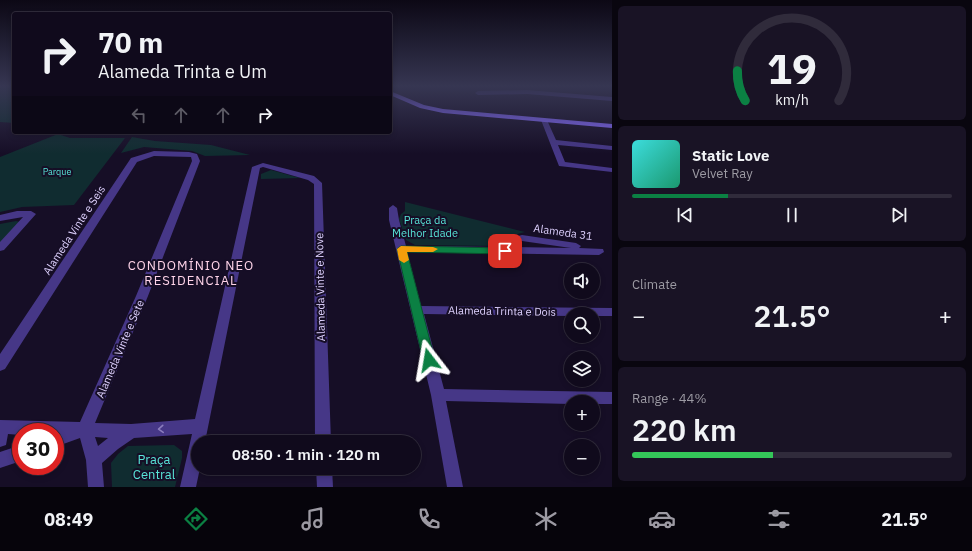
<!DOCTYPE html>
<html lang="en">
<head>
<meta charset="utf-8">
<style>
  :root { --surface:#100a1c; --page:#191325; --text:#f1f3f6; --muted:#9c9aa3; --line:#302b3b; --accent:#0b8043 }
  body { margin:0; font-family:"IBM Plex Sans",sans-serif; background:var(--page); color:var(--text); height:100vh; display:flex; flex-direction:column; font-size:15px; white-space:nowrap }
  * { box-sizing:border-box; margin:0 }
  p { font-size:13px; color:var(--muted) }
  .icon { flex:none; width:22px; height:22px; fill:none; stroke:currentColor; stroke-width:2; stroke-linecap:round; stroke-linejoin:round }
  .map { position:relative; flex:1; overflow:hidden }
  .sheet { display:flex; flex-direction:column; gap:6px; padding:6px; background:#09060f; width:360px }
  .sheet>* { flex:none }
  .hud { position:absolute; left:12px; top:12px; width:380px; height:122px; border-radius:4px; box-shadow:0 2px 6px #0003,0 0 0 1px var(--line); background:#100a1c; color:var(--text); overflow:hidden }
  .buttons { position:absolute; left:564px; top:263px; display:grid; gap:8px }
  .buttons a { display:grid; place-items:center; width:36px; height:36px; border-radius:50%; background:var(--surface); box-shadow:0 2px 6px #0003,0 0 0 1px var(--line); font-size:20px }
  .speed { position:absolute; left:12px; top:423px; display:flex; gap:8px; font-size:20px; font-weight:700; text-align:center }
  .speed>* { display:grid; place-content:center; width:52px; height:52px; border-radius:50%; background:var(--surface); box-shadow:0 2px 6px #0003,0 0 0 1px var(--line); line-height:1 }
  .speed .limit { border:6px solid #d22; background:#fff; color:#111 }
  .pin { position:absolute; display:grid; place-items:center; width:34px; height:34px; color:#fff; margin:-17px; border-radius:8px; box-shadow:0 2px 6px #0006 }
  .me { position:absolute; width:44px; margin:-22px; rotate:346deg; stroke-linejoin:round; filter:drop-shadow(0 0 3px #0008) }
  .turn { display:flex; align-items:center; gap:14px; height:84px; padding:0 20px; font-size:18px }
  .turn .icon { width:52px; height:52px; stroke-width:2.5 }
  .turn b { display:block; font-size:28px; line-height:34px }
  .lanes { display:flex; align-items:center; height:38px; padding:0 20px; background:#0003; justify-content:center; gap:20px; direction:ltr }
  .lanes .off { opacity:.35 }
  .big { font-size:30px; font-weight:600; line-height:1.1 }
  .sheet .tile { flex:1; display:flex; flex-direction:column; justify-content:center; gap:6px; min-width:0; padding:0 14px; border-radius:6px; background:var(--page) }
  .sheet .dial { align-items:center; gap:0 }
  .dial svg { height:104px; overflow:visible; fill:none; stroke:var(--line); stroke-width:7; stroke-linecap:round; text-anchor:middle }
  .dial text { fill:var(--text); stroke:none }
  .song { display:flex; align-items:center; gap:12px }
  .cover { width:48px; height:48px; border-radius:6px; background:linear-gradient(135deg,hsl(180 70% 55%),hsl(160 70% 35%)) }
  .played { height:4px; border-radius:2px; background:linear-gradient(90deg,var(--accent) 30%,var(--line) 30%) }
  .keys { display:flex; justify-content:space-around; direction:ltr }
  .heat { display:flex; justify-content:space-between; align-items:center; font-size:22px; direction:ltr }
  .charge { height:6px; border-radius:3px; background:linear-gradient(90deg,#34c759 44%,var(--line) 0) }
  .trip { position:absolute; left:191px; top:435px; width:230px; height:40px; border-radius:20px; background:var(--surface); box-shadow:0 2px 6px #0003,0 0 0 1px var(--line); font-weight:600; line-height:40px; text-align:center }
  .menu { display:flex; height:64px; justify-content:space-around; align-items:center; background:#06040b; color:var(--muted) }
  .menu .icon { width:28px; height:28px }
  .menu .on { color:var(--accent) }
  .menu b { font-size:18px; color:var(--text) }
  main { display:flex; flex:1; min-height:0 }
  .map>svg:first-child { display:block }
</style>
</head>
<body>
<main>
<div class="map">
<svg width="612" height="487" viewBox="0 0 612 487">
  <rect width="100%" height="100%" fill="#160e26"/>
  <!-- green -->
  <g fill="#102c30">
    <path d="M0,87h14v36l-14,-1z"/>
    <path d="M58,134l12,4h55l-51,67 -52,2 -22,5v-55z"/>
    <path d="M132,137l23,4 56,4 39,10 -45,1 -13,-5 -48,-4 -23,6z"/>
    <path d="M271,170l29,8 -39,1v-5z"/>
    <path d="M405,202l120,30 -29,8 3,6 -84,-1 -9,-5 -7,-21 2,-5 4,-3z"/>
    <path d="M16,221l4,1 -20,22v-20z"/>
    <path d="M174,445l8,6v7l-7,29h-63l-1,-24 7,-9 10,-8z"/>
  </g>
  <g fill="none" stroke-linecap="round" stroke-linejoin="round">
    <!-- street -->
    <g fill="#463787" fill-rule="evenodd">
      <path d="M527,90l85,7v4l-85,-7 -49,1 -3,-2 3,-2z"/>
      <path d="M542,119l5,1 9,20 56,6v4l-54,-5 7,17 47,6v4l-53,-6 -18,-46z"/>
      <path d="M154,151l35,1 8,2 3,7 -52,135 -53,127 36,1 64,-5 57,-252 11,-4 51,13 8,7 9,259h-16l-1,-258 -6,-4 -45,-13 -3,1 -55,274h-7v26h2l-4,19h-16l12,-53 -58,4 -16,11 -16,14 2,24h-16l-2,-27 -6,-22 -25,9v-15h-34v3l-13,-1 -2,11 -6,2v-27l80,2 56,-126 56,-135 -1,-4 -37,-1 -17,6 -132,207 -5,2v-17l131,-196zM95,437l13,1 -10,8z"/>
      <path d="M393,205l4,3 2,12 7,26 96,1 7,-9 13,-3 54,8 5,3 -2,2 24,1 1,3 -5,3 -192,-3 14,54 191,2v8h-19v-2h-22v2l-147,-2 20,75 168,3v12h-19v-2h-22v2l-125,-3 17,86h-16l-16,-92 -42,-175v-12zM522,241l49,7 -58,-1 3,-5z"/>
      <path d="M17,211h14l5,3 -32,36 -4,1v-9l23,-25 -23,4v-6z"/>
      <path d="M21,445v16l-21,7v-16z"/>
      <path d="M316,468h16l1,19h-16z"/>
    </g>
    <!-- secondary -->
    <path fill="#8569ff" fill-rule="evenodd" d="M390,91l34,14 19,4 169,15v4l-169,-15 -23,-5 -30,-13z"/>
  </g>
  <!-- one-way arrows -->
  <defs><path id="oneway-chevron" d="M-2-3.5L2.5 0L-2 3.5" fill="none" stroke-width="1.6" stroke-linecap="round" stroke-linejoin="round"/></defs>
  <use stroke="#8b7dbd" href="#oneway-chevron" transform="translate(161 429) rotate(176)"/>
  <!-- sky -->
  <linearGradient id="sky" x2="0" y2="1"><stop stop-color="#0c0815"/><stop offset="0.56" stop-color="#363652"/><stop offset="1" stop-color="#363652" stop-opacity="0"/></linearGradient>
  <rect width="612" height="154" fill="url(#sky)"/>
  <!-- route -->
  <path fill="#0b8043" stroke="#07532c" d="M401,246l104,2 5,3 -5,3 -98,-2 28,108 -2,3 -4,1 -4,-1 -2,-3 -26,-111z"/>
  <!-- slow -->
  <path fill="#f59e0b" d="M401,246l32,1 5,2 -5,3h-26l2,8 -5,3 -5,-3 -2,-11z"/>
  <g text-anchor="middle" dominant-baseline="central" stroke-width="4" stroke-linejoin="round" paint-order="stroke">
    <!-- far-park labels -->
    <g font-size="9" fill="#58e5d8" stroke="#160e26">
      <text x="57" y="171">Parque</text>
    </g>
    <!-- park labels -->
    <g font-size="11" fill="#58e5d8" stroke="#160e26">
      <text x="425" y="220">Praça da<tspan x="425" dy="13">Melhor Idade</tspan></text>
    </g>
    <!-- street labels -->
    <g font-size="11" fill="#dfd2ff" stroke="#160e26">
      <text transform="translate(74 230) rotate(-57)">Alameda Vinte e Seis</text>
      <text transform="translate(563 232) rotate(8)">Alameda 31</text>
      <text transform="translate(320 287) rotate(-91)">Alameda Vinte e Nove</text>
      <text transform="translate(502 311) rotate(1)">Alameda Trinta e Dois</text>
      <text transform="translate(120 349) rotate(-67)">Alameda Vinte e Sete</text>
    </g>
    <!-- quarter labels -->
    <g font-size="13" letter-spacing="1" fill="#ffd4e9" stroke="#160e26">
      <text x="191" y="265">CONDOMÍNIO NEO<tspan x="191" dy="15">RESIDENCIAL</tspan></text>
    </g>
    <!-- near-park labels -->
    <g font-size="13" fill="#58e5d8" stroke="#160e26">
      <text x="154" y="459">Praça<tspan x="154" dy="15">Central</tspan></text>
    </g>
  </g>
</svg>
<div class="buttons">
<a><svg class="icon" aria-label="sound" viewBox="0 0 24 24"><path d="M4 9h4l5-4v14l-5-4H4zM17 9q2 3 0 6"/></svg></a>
<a><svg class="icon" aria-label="search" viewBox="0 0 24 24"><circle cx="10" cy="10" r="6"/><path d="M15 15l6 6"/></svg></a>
<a><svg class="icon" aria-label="layers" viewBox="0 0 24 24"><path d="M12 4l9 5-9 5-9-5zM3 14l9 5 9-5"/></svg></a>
<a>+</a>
<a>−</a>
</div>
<div class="speed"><div class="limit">30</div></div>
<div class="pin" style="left:505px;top:251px;background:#d93025"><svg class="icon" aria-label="arrive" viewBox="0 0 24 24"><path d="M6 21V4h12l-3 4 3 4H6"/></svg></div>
<svg class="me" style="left:429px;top:360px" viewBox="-20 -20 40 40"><path d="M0-17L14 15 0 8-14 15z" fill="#0b8043" stroke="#fff" stroke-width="4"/></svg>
<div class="trip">08:50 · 1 min · 120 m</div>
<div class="hud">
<div class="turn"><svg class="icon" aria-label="right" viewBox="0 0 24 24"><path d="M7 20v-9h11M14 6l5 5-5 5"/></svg><div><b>70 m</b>Alameda Trinta e Um</div></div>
<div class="lanes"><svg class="icon off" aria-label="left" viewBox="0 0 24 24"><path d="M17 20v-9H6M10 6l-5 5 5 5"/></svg><svg class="icon off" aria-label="ahead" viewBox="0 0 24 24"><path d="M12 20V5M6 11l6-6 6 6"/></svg><svg class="icon off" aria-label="ahead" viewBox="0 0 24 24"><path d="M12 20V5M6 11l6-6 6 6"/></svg><svg class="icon" aria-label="right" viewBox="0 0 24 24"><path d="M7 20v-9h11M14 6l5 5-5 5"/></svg></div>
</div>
</div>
<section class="sheet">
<div class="tile dial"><svg viewBox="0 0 100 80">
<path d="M14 69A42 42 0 1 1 86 69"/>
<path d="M14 69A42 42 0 0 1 8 46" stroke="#0b8043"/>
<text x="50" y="56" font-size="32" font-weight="700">19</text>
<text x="50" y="72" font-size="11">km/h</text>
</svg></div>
<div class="tile">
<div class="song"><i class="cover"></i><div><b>Static Love</b><p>Velvet Ray</p></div></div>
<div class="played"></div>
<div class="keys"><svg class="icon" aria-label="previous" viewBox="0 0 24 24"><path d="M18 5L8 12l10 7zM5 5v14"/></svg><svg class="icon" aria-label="pause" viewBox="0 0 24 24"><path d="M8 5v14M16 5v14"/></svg><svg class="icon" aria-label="next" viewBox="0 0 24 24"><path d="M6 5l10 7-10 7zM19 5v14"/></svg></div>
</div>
<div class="tile"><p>Climate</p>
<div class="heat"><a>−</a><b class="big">21.5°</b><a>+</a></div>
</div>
<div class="tile"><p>Range · 44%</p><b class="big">220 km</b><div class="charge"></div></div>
</section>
</main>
<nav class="menu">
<b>08:49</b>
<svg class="icon on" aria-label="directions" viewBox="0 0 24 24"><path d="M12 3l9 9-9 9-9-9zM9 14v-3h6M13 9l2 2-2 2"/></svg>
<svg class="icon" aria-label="music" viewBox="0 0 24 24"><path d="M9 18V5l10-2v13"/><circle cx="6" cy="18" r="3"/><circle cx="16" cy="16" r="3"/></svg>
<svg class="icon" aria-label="phone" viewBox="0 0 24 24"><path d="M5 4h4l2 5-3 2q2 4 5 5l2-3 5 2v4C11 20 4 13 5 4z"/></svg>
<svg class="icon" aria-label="climate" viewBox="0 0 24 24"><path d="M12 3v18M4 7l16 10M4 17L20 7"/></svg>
<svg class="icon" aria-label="car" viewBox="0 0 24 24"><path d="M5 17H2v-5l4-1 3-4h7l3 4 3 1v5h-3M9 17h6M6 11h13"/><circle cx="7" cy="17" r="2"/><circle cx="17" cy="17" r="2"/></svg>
<svg class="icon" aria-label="filters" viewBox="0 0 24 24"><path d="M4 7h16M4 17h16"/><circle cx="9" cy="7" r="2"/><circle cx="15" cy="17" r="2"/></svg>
<b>21.5°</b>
</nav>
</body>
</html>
